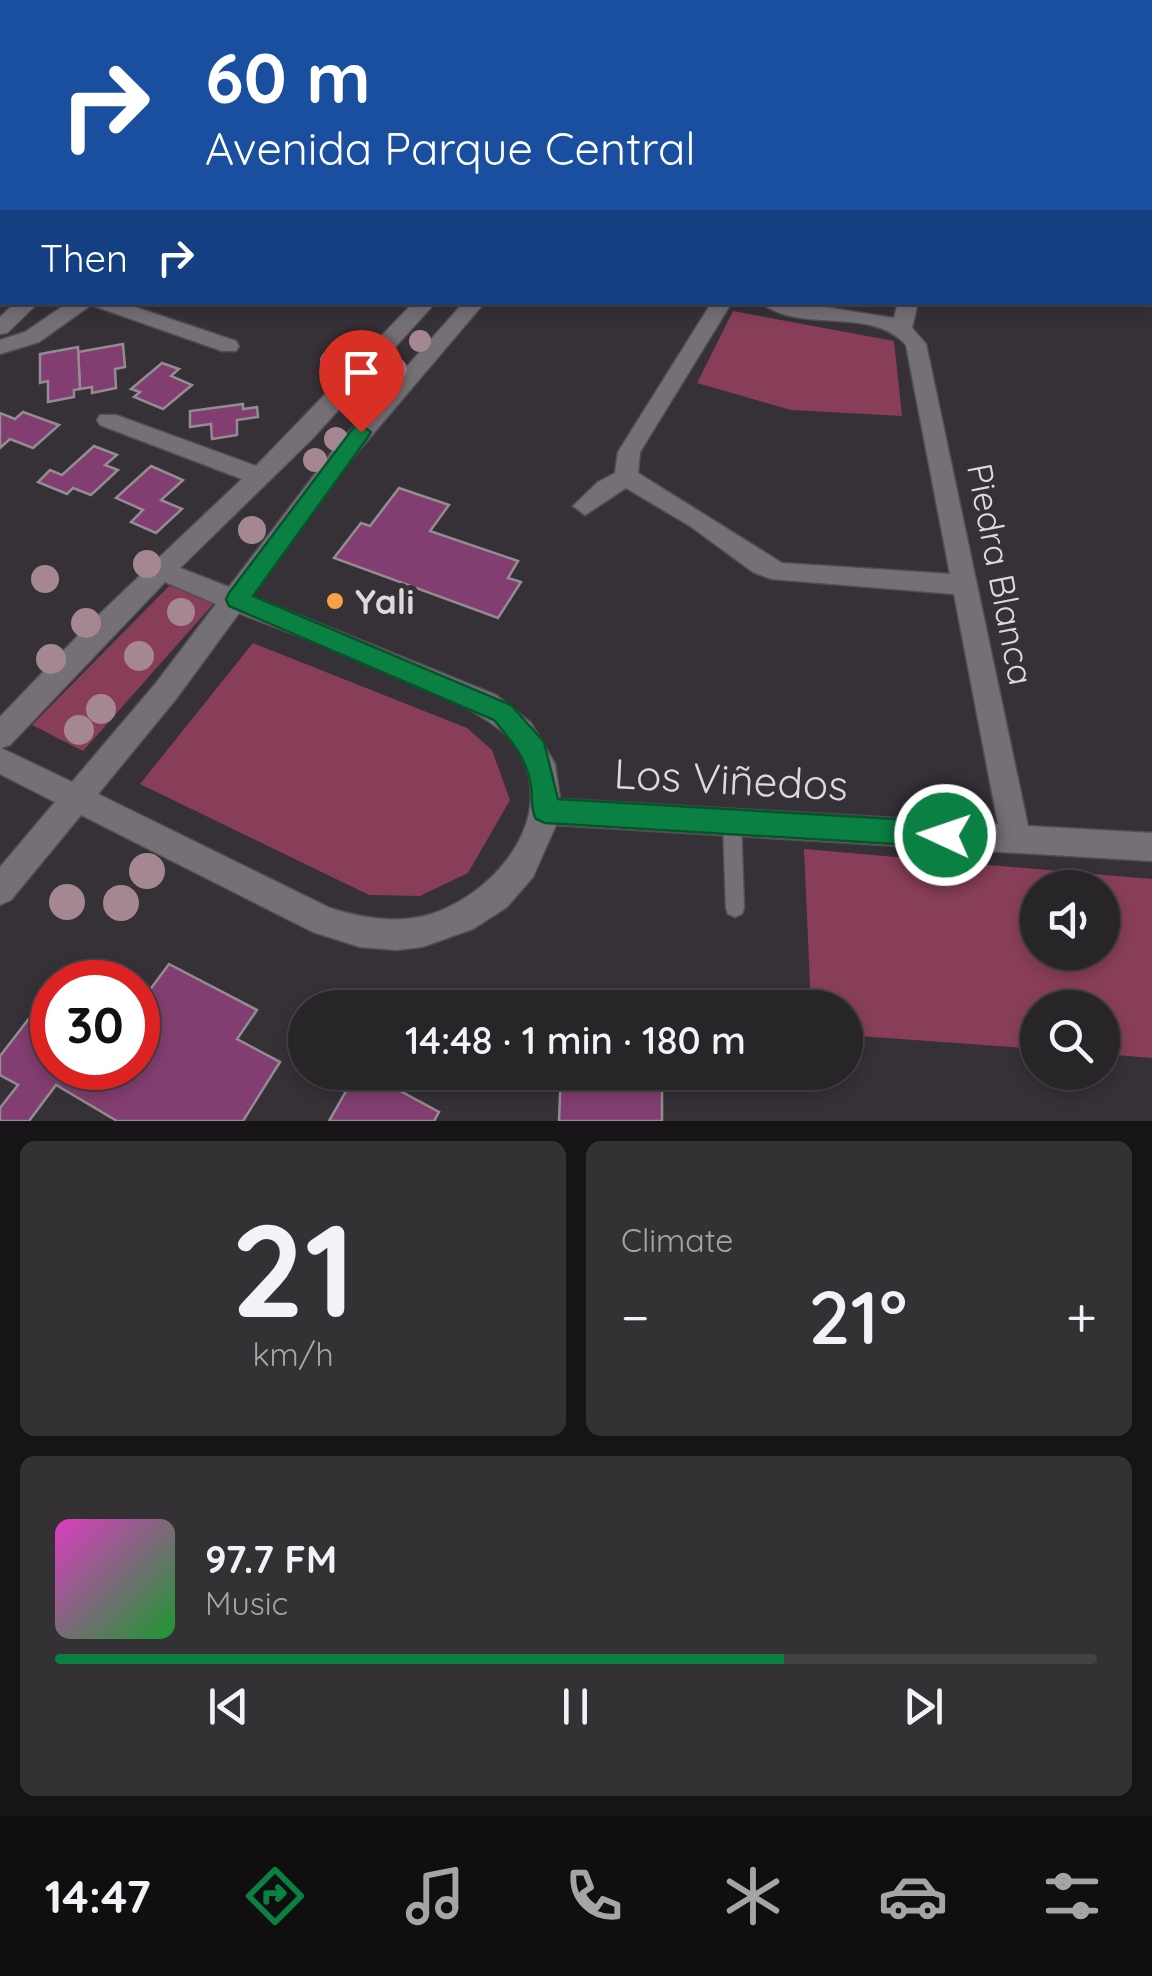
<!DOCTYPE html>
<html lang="en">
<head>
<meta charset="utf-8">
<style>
  :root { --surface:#282528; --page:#343134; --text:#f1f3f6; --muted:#a5a5a8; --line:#444245; --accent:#0b8043 }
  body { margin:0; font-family:Quicksand,sans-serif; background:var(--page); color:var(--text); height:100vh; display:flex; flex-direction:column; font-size:38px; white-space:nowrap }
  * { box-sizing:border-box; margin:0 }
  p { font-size:32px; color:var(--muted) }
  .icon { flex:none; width:55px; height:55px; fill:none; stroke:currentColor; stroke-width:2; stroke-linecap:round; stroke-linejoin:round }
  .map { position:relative; height:1121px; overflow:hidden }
  .sheet { display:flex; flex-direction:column; gap:20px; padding:20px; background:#161416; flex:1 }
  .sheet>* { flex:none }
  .banner { position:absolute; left:0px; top:0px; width:1152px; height:305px; box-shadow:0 5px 15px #0003,0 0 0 2px var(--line); background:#1a4fa0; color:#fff; overflow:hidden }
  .controls { position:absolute; left:1020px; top:870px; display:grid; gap:20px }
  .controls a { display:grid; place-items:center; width:100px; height:100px; border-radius:50%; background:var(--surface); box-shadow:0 5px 15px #0003,0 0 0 2px var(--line); font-size:50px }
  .speed { position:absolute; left:30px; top:960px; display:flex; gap:20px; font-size:50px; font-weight:700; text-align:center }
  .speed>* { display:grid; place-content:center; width:130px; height:130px; border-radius:50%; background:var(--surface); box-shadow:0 5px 15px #0003,0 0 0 2px var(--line); line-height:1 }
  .speed .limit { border:15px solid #d22; background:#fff; color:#111 }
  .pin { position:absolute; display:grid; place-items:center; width:85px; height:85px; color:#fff; margin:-102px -42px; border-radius:50% 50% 50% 0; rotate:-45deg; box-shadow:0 0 10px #0007 }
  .pin .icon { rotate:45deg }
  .me { position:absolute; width:110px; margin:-55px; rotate:273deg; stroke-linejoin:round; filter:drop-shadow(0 0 8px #0008) }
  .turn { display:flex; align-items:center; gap:35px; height:210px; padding:0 40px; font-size:45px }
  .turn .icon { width:130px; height:130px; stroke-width:2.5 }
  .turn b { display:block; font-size:70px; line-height:85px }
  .then { display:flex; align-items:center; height:95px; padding:0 40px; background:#0003; gap:20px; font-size:38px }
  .big { font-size:75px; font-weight:600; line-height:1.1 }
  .sheet .tile { flex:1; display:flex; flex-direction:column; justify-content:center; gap:15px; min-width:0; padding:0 35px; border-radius:15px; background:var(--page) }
  .sheet .dial { align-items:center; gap:0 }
  .dial b { font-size:130px; line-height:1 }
  .song { display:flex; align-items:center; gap:30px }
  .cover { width:120px; height:120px; border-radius:15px; background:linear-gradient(135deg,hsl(310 70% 55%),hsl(130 70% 35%)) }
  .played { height:10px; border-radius:5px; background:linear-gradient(90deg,var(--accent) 70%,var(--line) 70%) }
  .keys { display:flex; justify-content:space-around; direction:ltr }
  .heat { display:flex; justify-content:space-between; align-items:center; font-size:55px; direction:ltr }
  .sheet .tiles { flex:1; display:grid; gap:20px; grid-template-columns:1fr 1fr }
  .tile:last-child { grid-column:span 2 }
  .trip { position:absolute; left:288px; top:990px; width:575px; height:100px; border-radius:50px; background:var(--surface); box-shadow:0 5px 15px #0003,0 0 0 2px var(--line); font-weight:600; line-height:100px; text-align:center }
  .tab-bar { display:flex; height:160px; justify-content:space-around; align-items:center; background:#100f10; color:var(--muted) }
  .tab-bar .icon { width:70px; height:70px }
  .tab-bar .current { color:var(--accent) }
  .tab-bar b { font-size:45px; color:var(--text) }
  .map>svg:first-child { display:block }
</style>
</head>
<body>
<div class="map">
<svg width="1152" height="1121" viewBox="0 0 1152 1121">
  <rect width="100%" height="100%" fill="#353136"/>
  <!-- green -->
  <g fill="#883e58" fill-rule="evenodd">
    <path d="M733,311l161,30 8,75 -111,-6 -94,-27z"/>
    <path d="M170,585l45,17 -132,149 -51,-26z"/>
    <path d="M253,643l214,85 25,22 18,50 -42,73 -48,23 -51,-1 -229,-111z"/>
    <path d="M804,849l348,30v179l-49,-4 -1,-46h-64l-1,41 -192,-14v-27l-34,-1zM1038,888h64v64h-64z"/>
  </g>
  <!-- building -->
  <g fill="#823e70" stroke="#938d91" stroke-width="2.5">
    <path d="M123,344l2,23 -10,2 1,19 -24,5v-6l-12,2 -2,-37z"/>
    <path d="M78,347l2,42 -6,1v7l-26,5v-21l-8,2v-29z"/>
    <path d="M162,363l17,6 -8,7 21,9 -29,24 -29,-12 6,-5 -9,-3z"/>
    <path d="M243,404v5l14,-2 1,10 -21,3v15l-25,4 -1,-15 -21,3v-16z"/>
    <path d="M23,412l36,13 -26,23 -23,-9 -10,9v-35l15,6z"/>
    <path d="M94,446l23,9 -12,10 13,5 -27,25 -18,-7 -6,6 -29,-12 12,-12 12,5z"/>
    <path d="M151,466l32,14 -22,20 21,9 -26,24 -25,-11 12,-12 -27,-12z"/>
    <path d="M399,488l50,17 -19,26 88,30 -10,17 13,4 -23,36 -164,-60 27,-35 9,3z"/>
    <path d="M169,964l88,46 -20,29 43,23 -37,59h-126l-61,-36 -27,36h-29v-13l18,-23 -18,-10v-19l51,-66 1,78h86v-78l8,5z"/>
    <path d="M357,1072h8l74,40 -5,9h-105z"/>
    <path d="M561,1072h101v49h-103z"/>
  </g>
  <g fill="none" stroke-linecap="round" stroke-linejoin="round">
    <defs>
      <path id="service" d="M732,814l6,2 3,6 3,86 -2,6 -7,3 -7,-3 -2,-6 -3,-86 3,-6z"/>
      <g id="minor">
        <path d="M537,0h34l1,2h-33z"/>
        <path d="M2,105v10l-2,1v-10z"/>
        <path d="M2,246v13l-2,1v-13z"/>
        <path d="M16,302h23l-32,31 -7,1v-17z"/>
        <path d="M69,302h51l116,39 3,5 -3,5h-14l-131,-46 -52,37 -39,12v-14l25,-8z"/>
        <path d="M414,302h22l-123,136 -133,130 49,19 105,-138 130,-147h21l-135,159 -99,135 245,99 35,28 24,41 5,35 438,25 -44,-230 -183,-15 -18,-7 -63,-46 -64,-38 -41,27 -12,-9 25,-24 17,-9 3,-21 94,-150h20l-92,150 -2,21 144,90 168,11 -44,-229c-35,-40 -106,-10 -146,-43h33l101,16 4,-16h20l-6,26 14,16 102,482 124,7v28l-596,-36 -23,52 -26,30 -34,22 -51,18 -25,3 -37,-3 -47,-15 -232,-117 -70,85 -11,5v-38l55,-65 -55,-28v-57l90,-94 152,-144 -142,-54 -3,-5 3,-5h16l140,51zM165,582l51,22 -60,79 -84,99 -71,-34 9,-3zM239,613c59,24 239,85 273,128 55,72 -20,160 -92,176 -30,6 -62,0 -90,-9l-232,-114 78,-95z"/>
      </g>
      <g id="tertiary">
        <path d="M1020,0h14l1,2h-14z"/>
        <path d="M1150,273l2,1v16l-2,-1z"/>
      </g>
    </defs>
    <!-- service casing -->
    <use href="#service" stroke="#524f53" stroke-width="3"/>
    <!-- minor casing -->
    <use href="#minor" stroke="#524f53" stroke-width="3"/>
    <!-- tertiary casing -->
    <use href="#tertiary" stroke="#524f53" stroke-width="3"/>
    <!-- service -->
    <use href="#service" fill="#747076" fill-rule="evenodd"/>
    <!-- minor -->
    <use href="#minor" fill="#747076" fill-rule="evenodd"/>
    <!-- tertiary -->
    <use href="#tertiary" fill="#747076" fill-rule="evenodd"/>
  </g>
  <!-- trees -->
  <g fill="#a48791">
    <circle cx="420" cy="341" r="11"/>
    <circle cx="331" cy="361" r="11"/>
    <circle cx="396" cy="369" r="11"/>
    <circle cx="372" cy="392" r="12"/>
    <circle cx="336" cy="439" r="12"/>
    <circle cx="315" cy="460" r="12"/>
    <circle cx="252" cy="530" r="14"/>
    <circle cx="147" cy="564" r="14"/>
    <circle cx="45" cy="579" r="14"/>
    <circle cx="181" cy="612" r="14"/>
    <circle cx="86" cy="623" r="15"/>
    <circle cx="139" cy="656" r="15"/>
    <circle cx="51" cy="659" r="15"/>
    <circle cx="101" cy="709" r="15"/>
    <circle cx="79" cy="730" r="15"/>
    <circle cx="147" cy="871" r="18"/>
    <circle cx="67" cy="902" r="18"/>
    <circle cx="121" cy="903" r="18"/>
  </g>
  <!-- route -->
  <path fill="#0b8043" stroke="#07532c" stroke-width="2.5" d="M361,425l10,7 -3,5 -115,159 258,109 33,37 14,57 387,23 10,4 4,9 -4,9 -10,3 -400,-24 -9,-4c-6,-11 -3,-21 -5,-33 -4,-28 -20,-45 -37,-66l-265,-114 -3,-7 3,-6 125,-166z"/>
  <!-- markers -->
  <circle fill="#f8a14a" stroke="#353136" stroke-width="4" cx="335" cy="601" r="10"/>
  <g text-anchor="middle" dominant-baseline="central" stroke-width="10" stroke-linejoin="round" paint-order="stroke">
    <!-- street labels -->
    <g font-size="35" fill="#dcdadd" stroke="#353136">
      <text transform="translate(1001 574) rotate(79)">Piedra Blanca</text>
    </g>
    <!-- poi labels -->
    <g font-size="35" font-weight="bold" fill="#dcdadd" stroke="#353136" text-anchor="start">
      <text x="355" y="601">Yali</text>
    </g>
    <!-- near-street labels -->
    <g font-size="42" fill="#dcdadd" stroke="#353136">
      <text transform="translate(731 779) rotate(3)">Los Viñedos</text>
    </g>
  </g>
</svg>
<div class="controls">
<a><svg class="icon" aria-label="sound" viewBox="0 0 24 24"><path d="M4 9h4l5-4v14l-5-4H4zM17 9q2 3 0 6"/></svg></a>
<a><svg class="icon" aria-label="search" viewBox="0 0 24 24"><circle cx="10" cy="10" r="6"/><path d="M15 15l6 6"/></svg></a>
</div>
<div class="speed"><div class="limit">30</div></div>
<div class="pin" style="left:361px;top:432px;background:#d93025"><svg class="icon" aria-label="arrive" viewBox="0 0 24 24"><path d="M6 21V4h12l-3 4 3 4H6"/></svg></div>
<svg class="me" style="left:945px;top:835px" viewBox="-20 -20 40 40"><circle r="17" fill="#0b8043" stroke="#fff" stroke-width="3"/><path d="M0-11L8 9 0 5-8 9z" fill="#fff"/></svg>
<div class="trip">14:48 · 1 min · 180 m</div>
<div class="banner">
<div class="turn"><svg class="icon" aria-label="right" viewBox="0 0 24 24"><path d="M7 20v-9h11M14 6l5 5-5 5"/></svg><div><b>60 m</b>Avenida Parque Central</div></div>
<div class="then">Then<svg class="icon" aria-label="right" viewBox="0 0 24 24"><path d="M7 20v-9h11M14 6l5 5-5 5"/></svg></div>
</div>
</div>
<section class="sheet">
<div class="tiles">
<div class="tile dial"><b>21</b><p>km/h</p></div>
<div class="tile"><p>Climate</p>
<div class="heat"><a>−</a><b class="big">21°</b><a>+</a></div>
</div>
<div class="tile">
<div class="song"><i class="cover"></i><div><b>97.7 FM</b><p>Music</p></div></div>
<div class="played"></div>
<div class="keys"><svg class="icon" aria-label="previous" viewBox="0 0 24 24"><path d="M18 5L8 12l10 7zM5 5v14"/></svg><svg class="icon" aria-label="pause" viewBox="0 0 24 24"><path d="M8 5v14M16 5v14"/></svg><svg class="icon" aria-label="next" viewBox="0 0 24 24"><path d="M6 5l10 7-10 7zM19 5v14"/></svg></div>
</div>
</div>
</section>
<nav class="tab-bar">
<b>14:47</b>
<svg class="icon current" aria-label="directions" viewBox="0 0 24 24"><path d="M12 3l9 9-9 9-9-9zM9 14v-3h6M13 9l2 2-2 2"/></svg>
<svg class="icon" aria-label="music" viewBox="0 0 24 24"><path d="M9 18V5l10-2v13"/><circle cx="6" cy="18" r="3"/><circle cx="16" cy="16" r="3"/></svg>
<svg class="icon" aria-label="phone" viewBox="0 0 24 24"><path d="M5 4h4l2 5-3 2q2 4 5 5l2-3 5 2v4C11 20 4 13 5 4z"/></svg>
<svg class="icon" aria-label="climate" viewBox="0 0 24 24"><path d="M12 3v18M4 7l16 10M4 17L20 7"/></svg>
<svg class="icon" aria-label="car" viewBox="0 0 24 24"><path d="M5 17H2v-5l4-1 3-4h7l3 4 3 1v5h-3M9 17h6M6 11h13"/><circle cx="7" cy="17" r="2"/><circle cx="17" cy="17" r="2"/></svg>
<svg class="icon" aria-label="filters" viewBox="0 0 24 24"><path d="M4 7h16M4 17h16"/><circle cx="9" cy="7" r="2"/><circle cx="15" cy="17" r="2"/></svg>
</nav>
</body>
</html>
